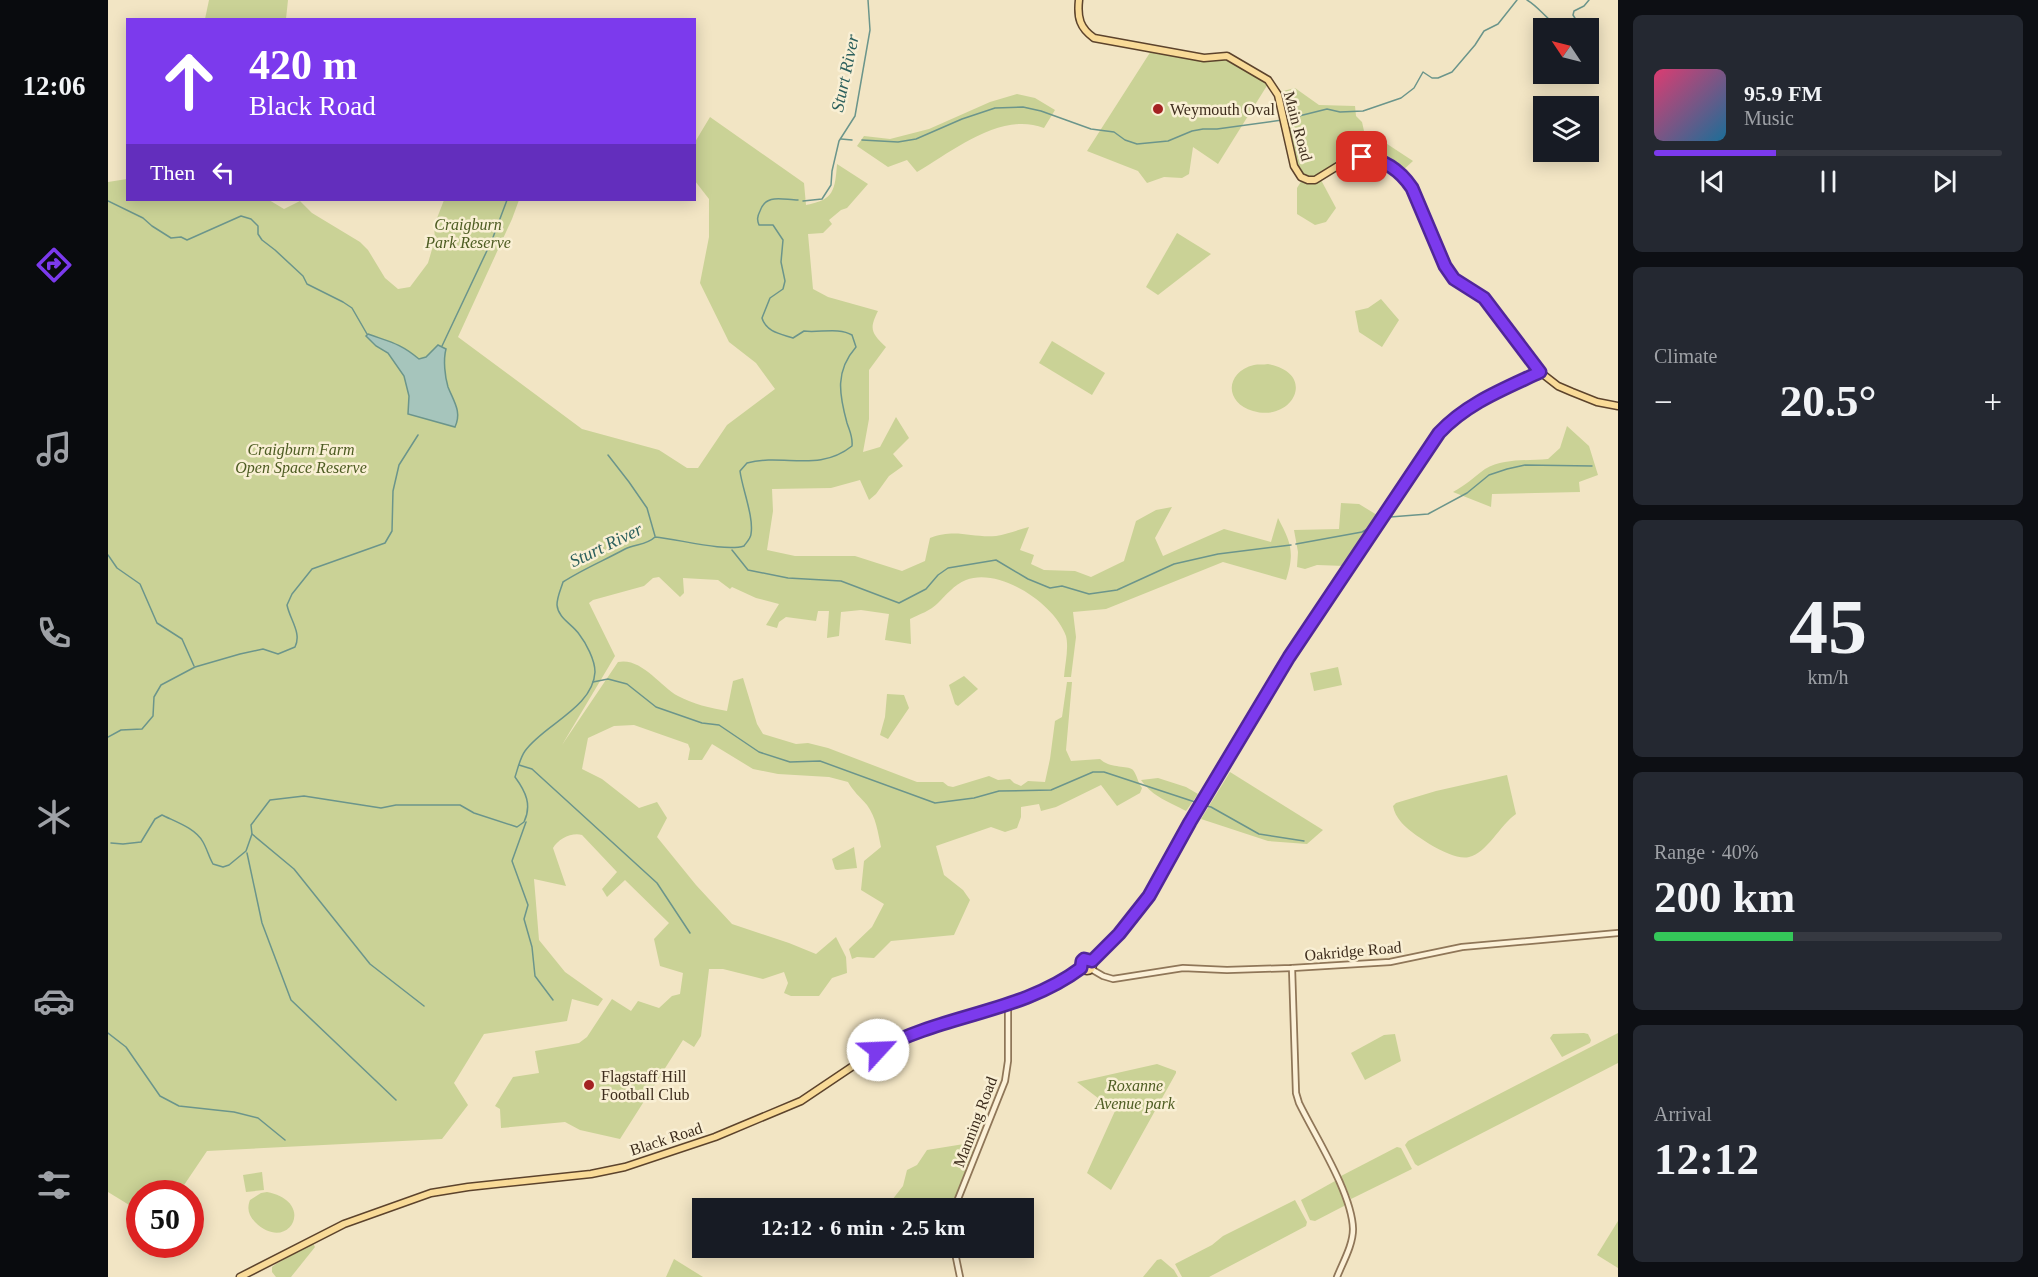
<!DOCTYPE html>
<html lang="en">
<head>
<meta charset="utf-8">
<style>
  :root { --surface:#171b24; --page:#242831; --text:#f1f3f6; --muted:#9ea1a6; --line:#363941; --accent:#7c3aed }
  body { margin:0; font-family:Georgia,serif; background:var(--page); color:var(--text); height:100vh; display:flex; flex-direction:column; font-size:22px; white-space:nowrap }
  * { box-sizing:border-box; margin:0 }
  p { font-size:20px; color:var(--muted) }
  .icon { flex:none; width:33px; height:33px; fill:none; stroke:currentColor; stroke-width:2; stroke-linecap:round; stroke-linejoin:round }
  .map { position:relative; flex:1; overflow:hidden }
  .details { display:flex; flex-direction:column; gap:15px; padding:15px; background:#0d0f14; width:420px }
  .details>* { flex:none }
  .top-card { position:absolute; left:18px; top:18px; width:570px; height:183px; border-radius:0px; box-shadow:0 3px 15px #0003; background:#7c3aed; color:#fff; overflow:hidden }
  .needle { width:39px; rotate:305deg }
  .fabs { position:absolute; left:1425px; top:18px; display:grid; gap:12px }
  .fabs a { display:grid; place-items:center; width:66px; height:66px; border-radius:0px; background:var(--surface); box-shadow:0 3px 15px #0003; font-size:30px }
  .speed { position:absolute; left:18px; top:1180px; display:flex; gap:12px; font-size:30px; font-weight:700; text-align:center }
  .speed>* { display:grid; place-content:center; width:78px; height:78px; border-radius:50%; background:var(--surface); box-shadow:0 3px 15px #0003; line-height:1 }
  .speed .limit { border:9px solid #d22; background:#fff; color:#111 }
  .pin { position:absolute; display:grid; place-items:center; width:51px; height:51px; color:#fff; margin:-26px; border-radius:12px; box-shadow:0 3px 9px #0006 }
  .me { position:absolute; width:66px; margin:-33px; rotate:65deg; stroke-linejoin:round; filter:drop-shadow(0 0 4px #0008) }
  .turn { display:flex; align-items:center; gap:21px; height:126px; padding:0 24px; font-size:27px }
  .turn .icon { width:78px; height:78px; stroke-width:2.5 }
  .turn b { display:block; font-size:42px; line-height:51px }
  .then { display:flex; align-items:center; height:57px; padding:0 24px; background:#0003; gap:12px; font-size:22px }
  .big { font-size:45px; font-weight:700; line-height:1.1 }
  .details .widget { flex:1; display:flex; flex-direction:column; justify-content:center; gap:9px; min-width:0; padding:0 21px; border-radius:9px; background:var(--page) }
  .details .dial { align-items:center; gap:0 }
  .dial b { font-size:78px; line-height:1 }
  .song { display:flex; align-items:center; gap:18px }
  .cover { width:72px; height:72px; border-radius:9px; background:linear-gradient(135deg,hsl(340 70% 55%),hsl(200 70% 35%)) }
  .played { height:6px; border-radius:3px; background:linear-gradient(90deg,var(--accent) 35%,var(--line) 35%) }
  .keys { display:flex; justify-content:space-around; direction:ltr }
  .heat { display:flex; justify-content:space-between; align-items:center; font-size:33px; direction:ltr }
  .charge { height:9px; border-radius:4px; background:linear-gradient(90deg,#34c759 40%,var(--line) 0) }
  .trip { position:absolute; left:584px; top:1198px; width:342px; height:60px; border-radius:0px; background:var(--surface); box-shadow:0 3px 15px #0003; font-weight:700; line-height:60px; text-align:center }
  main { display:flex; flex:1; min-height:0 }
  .menu { display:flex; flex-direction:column; width:108px; justify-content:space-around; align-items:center; background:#090b0e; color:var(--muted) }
  .menu .icon { width:42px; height:42px }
  .menu .active { color:var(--accent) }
  .menu b { font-size:27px; color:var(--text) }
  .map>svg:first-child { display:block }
</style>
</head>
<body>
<main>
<nav class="menu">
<b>12:06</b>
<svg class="icon active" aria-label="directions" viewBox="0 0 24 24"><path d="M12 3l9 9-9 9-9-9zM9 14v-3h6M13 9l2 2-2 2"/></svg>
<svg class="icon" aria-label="music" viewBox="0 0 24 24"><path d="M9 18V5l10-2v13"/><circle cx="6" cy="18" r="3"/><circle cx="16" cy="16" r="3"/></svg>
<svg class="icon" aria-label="phone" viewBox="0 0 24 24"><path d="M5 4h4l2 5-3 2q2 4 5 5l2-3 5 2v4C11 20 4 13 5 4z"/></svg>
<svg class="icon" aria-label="climate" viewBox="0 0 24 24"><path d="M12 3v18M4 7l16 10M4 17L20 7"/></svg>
<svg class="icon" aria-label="car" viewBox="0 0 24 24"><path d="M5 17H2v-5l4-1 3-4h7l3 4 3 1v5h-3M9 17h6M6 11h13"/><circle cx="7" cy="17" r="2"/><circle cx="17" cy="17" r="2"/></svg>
<svg class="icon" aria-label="filters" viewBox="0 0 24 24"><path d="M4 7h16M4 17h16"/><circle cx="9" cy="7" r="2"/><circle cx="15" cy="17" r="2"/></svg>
</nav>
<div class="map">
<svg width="1510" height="1277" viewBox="0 0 1510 1277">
  <rect width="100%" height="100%" fill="#f2e5c4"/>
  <!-- green -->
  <g fill="#cad296">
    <path d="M101,0h79l-2,19h-81z"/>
    <path d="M1043,51l52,9 22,-1 43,25 -50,80 -25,-17 -4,27 -7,4 -18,-1 -17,6 -9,-12 -51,-20z"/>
    <path d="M1187,88l24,17 36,1 1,10 6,6 2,9 6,4 7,-2 1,5 35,23 -11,10c-11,-4 -30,-15 -40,-16 -25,-1 -41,35 -64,16l-19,-79z"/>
    <path d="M909,94l18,4 20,12 -11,18c-43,-17 -91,23 -127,44l-10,-12 -19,7 -31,-21 7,-10 26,3 39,-10 61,-27z"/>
    <path d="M602,117l94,66 2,22c28,-5 29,-15 31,-41l31,20 -21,24 -6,2 -12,10 3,4 -9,9 -15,1 5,55 15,8 50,14c-9,18 -7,22 8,36l-17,23v49l-6,33 17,-5 16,-30 13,21 -16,16 10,12 -14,10 -13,18 -7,6 -9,-20 -29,8 -59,1 1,22 -6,39 28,6h60l47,15 23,-10 5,-23c26,-10 41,0 66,-2 11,-2 22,-6 33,-9l-9,23 14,5 -3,9 13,6 31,1 16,6 33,-16 12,-40 20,-11 16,-3 -17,31 8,18 61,-27 47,13 7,-24c13,25 17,34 8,62l-63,-18 -117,47 -33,3 3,25 -5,40h-7c1,-13 5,-29 2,-41 -11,-32 -66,-69 -100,-56 -12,5 -20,15 -28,23 -8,8 -18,11 -28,16l1,25 -26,-4 4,-26 -28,-4 -20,2 -2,24 -12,2 2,-27h-11l-2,10 -30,-4 -7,5 -2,6 -11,-3 13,-21 -23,-6 -24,-11 -2,2 -12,-9 -35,-2 1,15 -4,4 -21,-20 -6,1 -9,8 -51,14 -4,3 26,53 -53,89 56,-83c23,-5 42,24 60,34 15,8 32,12 49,15l6,-30 10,-3 14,46 6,10 33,10 12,-1 20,5 89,34h26l5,4 5,1 36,-11 9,4 12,-1 4,4 7,3 7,-5 17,1 5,-23 5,-38 7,-4 5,-35h5l-6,68 5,11 29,-2c10,10 29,6 33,11 4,5 5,13 9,18l-2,5 -23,13 -16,-21 -45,22 -15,4 -2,-7 -18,3v10l-4,11 -12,4 -14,-5 -55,19 8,29 19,15 7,10 -16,35 -63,6 -17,17 -17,-1 -5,2 -3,-10 23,-22 12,-23 -23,-14 3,-29 17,-14c-3,-14 -5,-30 -14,-42 -7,-8 -14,-14 -19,-23l-19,-5 -51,-3 -25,-5 -41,-25 -10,16h-14l2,-11 -2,-5 -54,-19 -20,1 -26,12 -6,31 20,10 37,29 18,-6 10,16 -10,19 39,48 36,39 57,19 27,11 20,-17 10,20 1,16 -15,5 -13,18h-28l-7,-3 4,-10 -4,-11 -21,7 -40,-10h-14l-8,67 -7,11 -11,-7 -63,99 -40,-9 -15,-8 -64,6 -1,-19 -5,-3 18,-29 26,-4 -4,-22 44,-8 8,-6 25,-38 19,12 7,-10 21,7 13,-12 8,-2 3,-21 -23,-7 -6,-27 15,-16 -44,-43 -18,17 -5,-8 15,-17 -35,-37c-10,-3 -24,4 -29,13l13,38 -32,-7 5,61 26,32 38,27 -5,7 -26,-7 -5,22 -83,13 -30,49 14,22 -26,34 -235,12 -29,43h-38l-1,17 -31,-19v-1010l19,-3 1,21h141l15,9 16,-8 12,12 48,29 8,8 17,28 13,11 12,-2 18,-24 7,-24 -1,-13 10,-26h75l-7,19 -54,118 124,92 77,21 28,18h11l29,-43 48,-36 -19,-26 -27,-21 -29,-59 9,-46v-38l-14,-18v-39z"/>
    <path d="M1194,180h19l15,28 -10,14 -11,3 -18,-11v-26z"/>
    <path d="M1069,233l34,21 -53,41 -12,-8z"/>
    <path d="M1273,299l18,21 -17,27 -23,-15 -4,-21 13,-3z"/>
    <path d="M944,341l53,32 -13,22 -53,-32z"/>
    <path d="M1160,364c50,9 25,59 -15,47 -29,-8 -28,-39 1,-46 4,-1 9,0 14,-1z"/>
    <path d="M1459,426l22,20 9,29 -19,7 1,10 -88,2 -1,13 -38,-15c13,-7 21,-15 32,-23 19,-11 42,-8 63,-10l12,-11z"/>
    <path d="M1233,503l18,1 18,11 -32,51 -28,-1 -12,4 -8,-2 1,-15 -4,-22 45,-1z"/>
    <path d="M1230,667l4,18 -28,6 -4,-18z"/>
    <path d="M856,676l14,13 -20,17 -3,-2 -6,-19z"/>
    <path d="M779,694l17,1 5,13 -21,31 -8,-4 5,-18z"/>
    <path d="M1122,772l93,58 -16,14 -39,-3 -67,-22z"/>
    <path d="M1399,775l9,39c-16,11 -29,39 -47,43 -16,5 -58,-23 -68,-35 -4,-5 -7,-10 -8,-16l3,-3 40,-12z"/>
    <path d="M1050,778l28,9 12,7 -12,17c-18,-10 -32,-13 -45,-31z"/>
    <path d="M746,847l3,21 -20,2 -2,-1 -3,-10z"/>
    <path d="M1476,1033l4,1 3,6 -1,3 -28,14 -12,-19 3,-4z"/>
    <path d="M1510,1033v30l-200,103 -3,-2 -10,-19 3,-4z"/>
    <path d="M1287,1034l6,27 -36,19 -14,-27 33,-18z"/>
    <path d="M1049,1064l19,7v2l-65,117 -24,-17 28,-62 -38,-29z"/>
    <path d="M856,1144l12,5 -25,60h-66l18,-23 4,-16 10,-5 10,-15z"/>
    <path d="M1289,1147l4,1 11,21 -61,30 -10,-23z"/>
    <path d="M154,1172l2,18 -18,2 -3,-17z"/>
    <path d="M1227,1181l11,20 -2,5 -29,15 -5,-1 -9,-20z"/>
    <path d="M159,1192c51,10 21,63 -12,30 -7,-7 -8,-14 -5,-22l11,-7z"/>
    <path d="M1187,1200l12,22 -1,4 -97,51h-27l-7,-13 37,-19 11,-9z"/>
    <path d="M1510,1221v47l-21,-13z"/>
    <path d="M205,1243l2,4 -24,30h-15l-4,-5v-5l4,-3z"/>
    <path d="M566,1259l29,18h-37z"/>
    <path d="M1053,1259l13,11 4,7h-35l14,-17z"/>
  </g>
  <!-- water -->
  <path fill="#a6c5bc" stroke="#6b958b" stroke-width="1.5" d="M260,334c22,8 32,9 51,25l7,-2 12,-12 8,4c-3,11 -1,28 2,38 6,15 14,25 7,40l-47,-13 1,-18 -5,-20 -16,-23 -12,-7 -10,-10z"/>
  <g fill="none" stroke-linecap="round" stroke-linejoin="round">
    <!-- stream -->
    <g stroke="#6b958b" stroke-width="1.5">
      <path d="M1419,0c14,8 22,24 37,28"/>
      <path d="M1468,28l2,-5 -5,-8 1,-4 10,-5 5,-6"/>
      <path d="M1179,119l40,-10 13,3 23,-1 38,-13 13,-10 9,-16 9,6h6l14,-6 23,-27 9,-14 14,-7 19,-24"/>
      <path d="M733,139l11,1"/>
      <path d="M754,140l36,2 18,-3 46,-20 33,-11 28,-1 18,4 50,18 23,3 11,8 12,4 31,-3 24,-10 11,-2h14l65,-9"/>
      <path d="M0,201l35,17 9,8 19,12 10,-1 6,3 54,-24 10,3 7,7v8l4,6 13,10 28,26 4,8 36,18 9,6 15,26"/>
      <path d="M695,201l19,-2 9,-14 1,-14 7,-30 16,-25 15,-86 -2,-30"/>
      <path d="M334,346l50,-106 15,-40"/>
      <path d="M500,455l21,27 18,26 8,28"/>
      <path d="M1277,519l5,-2 38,-3 39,-21 22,-18 18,-6 18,-4 67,1"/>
      <path d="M1188,544l66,-12 11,-6"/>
      <path d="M624,550l16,20 40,8 53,3 58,22 27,-14 12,-14 10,-7 48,-8 32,19 22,9 12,-2 27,8 28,-4 57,-26 44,-10 73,-9"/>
      <path d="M0,555l9,13 23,16 17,39 25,16 12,27"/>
      <path d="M485,682l15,-3 19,5 29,23 46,16 17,2 40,27 31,10 30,-1 115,42 39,-5 25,-7 52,-1 42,-18h11l94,31"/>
      <path d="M0,737l13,-7 21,-1 11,-13 1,-19 7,-12 34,-18 45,-13 23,-5 15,5 17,-7c7,-14 -5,-27 -8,-42l5,-11 20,-25 73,-26 7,-12 1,-40 6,-26 19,-30"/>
      <path d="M411,765l13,4 125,114 33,50"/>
      <path d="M1094,805l9,2 48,27 45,7"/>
      <path d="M418,822l-14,39 16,44 -4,14 8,28 3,29 18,24"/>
      <path d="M144,834l42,35 76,95 54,42"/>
      <path d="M3,843l12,1 18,-2 14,-23 7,-4c14,7 33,13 41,27 4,7 6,15 10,22l10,3 6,-2 17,-14 6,-17 -1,-9 19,-25 34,-4 77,12 15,-3h64l14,8 43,14 7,-5c8,-17 2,-30 -9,-45 3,-9 5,-19 10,-26 18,-26 68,-43 70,-79 0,-12 -9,-29 -16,-38 -7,-10 -21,-16 -22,-29 0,-8 4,-16 6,-23 20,-13 42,-22 62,-33 10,-5 22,-4 30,-12 23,2 70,15 89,9 2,-3 7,-8 7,-12 3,-17 -9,-46 -11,-63l7,-8c37,-10 71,10 105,-17 1,-9 -2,-14 -5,-23 -8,-29 -12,-52 9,-76l-4,-12c-13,-8 -33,-2 -48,-4l-11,7c-12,-4 -27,-6 -31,-20l8,-20 13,-9 2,-8 -4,-19 2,-22 -10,-15h-14c-2,-5 -2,-8 1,-14 6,-18 23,-11 38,-11"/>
      <path d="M139,853l15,70 29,77 105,100"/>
      <path d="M0,1033l18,14 34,49 19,10 55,6 24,6 27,22"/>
    </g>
    <defs>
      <g id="minor">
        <path d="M1184,968l4,125 3,10c16,33 53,90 54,126 0,16 -10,33 -16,48"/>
        <path d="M983,969l12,7 10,3 70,-11 44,2 65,-2 98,-6 72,-15 156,-14"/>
        <path d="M846,1209l51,-128 3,-20v-56"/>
        <path d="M846,1248l6,29"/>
      </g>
      <g id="major">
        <path d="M971,0c-2,18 1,28 15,38l110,20 23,-2 41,24 10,15 16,71 7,11 7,3h7l26,-16 21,-7 17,3 20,12 13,16 33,78 9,13 30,20 56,73 18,14 14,6 25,10 21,4"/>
        <circle cx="979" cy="965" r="6"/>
        <path d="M984,961l27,-27 30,-39 41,-73 99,-165 150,-224c28,-30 65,-44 101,-61"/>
        <path d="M132,1277l104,-53 87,-31 37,-6 123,-13 34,-7 90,-30 86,-36 64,-43 28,-16 115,-37 35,-13 38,-24"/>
      </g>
    </defs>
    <!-- minor casing -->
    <use href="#minor" stroke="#8f7658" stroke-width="8"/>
    <!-- major casing -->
    <use href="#major" stroke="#5c432c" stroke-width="9"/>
    <!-- minor -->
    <use href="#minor" stroke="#fcf1d8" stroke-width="4.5"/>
    <!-- major -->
    <use href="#major" stroke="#f9db98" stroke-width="6"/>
  </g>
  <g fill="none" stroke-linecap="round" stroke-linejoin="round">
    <defs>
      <path id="route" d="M770,1050c65,-36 143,-37 203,-82l1,-7 2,-2 8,2 27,-27 30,-38 41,-74 99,-165 150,-224c28,-30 65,-44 101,-61l-56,-74 -30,-19 -9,-13 -33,-78c-12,-18 -29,-29 -50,-31"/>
    </defs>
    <!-- route casing -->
    <use href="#route" stroke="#51269a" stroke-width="15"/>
    <!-- route -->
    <use href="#route" stroke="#7c3aed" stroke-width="10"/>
  </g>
  <!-- markers -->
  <g fill="#a42222" stroke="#f9efd4" stroke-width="2">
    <circle cx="1050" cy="109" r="6"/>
    <circle cx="481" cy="1085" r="6"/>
  </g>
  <g text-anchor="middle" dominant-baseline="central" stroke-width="5" stroke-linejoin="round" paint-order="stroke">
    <!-- poi labels -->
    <g font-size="16" fill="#3e2d1d" stroke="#f9efd4" text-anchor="start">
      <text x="1062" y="109">Weymouth Oval</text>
      <text x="493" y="1076">Flagstaff Hill<tspan x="493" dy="18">Football Club</tspan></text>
    </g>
    <!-- street labels -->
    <g font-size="16" fill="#3e2d1d" stroke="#f9efd4">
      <text transform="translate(1190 126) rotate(75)">Main Road</text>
      <text transform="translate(1245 951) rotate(-5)">Oakridge Road</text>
      <text transform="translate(867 1122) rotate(-69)">Manning Road</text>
      <text transform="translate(558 1139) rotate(-18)">Black Road</text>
    </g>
    <!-- park labels -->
    <g font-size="16" font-style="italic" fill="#4d5c22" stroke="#f9efd4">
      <text x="360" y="224">Craigburn<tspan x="360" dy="18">Park Reserve</tspan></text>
      <text x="193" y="449">Craigburn Farm<tspan x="193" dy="18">Open Space Reserve</tspan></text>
      <text x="1027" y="1085">Roxanne<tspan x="1027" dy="18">Avenue park</tspan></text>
    </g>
    <!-- water labels -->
    <g font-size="18" font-style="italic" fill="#2b5f5c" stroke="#f9efd4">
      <text transform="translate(737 73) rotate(-78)">Sturt River</text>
      <text transform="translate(498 545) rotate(-26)">Sturt River</text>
    </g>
  </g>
</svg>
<div class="fabs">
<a><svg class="needle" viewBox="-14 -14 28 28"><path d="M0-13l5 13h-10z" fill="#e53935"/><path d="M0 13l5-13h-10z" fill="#9ea1a6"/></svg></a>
<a><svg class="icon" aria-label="layers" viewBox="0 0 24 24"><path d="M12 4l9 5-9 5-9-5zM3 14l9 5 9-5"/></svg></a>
</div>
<div class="speed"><div class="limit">50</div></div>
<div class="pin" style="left:1254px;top:157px;background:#d93025"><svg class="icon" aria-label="arrive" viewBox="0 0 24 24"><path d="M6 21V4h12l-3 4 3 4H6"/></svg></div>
<svg class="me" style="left:770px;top:1050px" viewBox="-20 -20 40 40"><circle r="19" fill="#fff"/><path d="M0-13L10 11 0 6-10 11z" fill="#7c3aed"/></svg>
<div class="trip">12:12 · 6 min · 2.5 km</div>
<div class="top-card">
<div class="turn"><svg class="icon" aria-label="ahead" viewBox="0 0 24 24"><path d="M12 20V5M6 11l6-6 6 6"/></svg><div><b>420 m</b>Black Road</div></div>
<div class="then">Then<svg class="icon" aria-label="left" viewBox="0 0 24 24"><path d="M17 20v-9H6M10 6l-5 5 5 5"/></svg></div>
</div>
</div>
<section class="details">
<div class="widget">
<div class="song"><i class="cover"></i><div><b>95.9 FM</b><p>Music</p></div></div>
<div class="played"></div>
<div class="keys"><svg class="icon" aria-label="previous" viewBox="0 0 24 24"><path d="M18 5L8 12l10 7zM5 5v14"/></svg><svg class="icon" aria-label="pause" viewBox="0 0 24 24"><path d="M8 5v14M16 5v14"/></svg><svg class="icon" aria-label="next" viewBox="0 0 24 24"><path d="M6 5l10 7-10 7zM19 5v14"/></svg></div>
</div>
<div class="widget"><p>Climate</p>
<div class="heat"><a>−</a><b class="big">20.5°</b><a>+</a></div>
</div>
<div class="widget dial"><b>45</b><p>km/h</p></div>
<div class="widget"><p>Range · 40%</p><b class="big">200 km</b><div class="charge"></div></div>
<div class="widget"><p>Arrival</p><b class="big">12:12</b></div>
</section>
</main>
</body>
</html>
